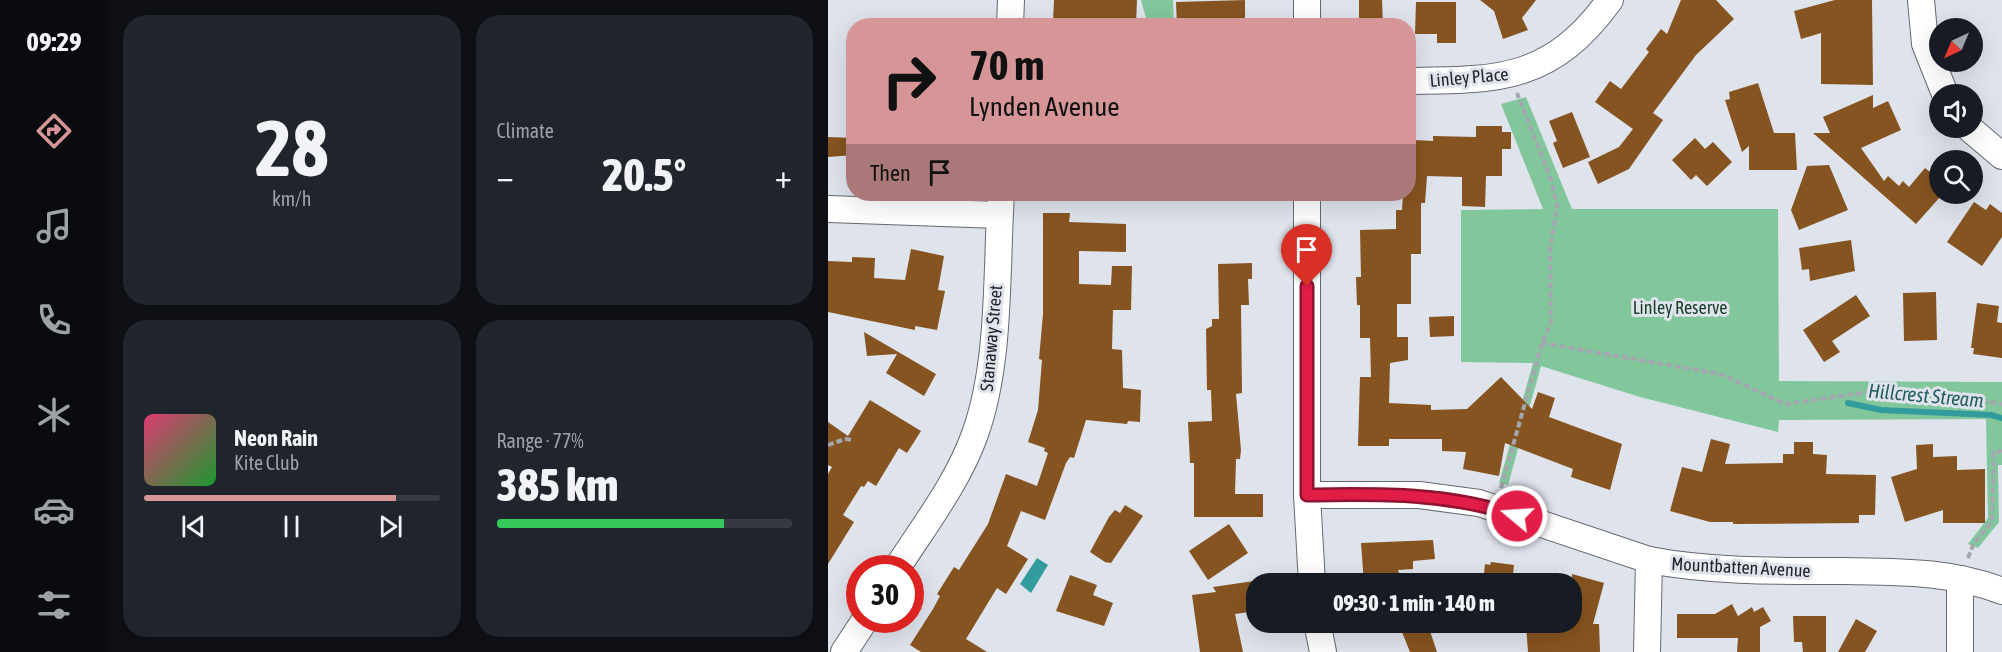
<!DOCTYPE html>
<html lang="en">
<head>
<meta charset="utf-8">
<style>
  :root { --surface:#171b24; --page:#20242c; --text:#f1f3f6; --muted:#9ea1a6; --line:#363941; --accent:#d69698 }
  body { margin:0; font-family:"Asap Condensed",sans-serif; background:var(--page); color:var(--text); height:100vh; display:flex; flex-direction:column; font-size:22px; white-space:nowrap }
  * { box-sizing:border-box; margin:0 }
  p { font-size:20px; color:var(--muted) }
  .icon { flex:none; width:33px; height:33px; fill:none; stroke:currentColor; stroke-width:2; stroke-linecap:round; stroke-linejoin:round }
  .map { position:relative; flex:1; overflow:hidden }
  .side { display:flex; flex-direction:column; gap:15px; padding:15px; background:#0d0f14; width:720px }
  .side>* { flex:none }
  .top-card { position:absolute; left:18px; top:18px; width:570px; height:183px; border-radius:24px; box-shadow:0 6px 24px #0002; background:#d69698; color:#111; overflow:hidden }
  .needle { width:39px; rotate:224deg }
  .buttons { position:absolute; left:1101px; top:18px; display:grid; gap:12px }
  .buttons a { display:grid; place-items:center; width:54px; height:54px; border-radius:50%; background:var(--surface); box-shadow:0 6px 24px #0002; font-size:30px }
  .speed { position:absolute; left:18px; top:555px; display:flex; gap:12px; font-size:30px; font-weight:700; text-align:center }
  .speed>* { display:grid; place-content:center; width:78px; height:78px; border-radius:50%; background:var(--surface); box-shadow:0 6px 24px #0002; line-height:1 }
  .speed .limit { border:9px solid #d22; background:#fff; color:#111 }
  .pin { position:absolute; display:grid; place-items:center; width:51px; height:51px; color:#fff; margin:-62px -26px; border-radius:50% 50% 50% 0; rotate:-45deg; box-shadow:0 0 6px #0007 }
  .pin .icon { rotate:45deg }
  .me { position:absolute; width:66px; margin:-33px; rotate:288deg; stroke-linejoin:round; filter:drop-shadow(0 0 4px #0008) }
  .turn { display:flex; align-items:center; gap:21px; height:126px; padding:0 24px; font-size:27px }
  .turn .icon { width:78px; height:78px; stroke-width:2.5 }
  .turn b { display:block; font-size:42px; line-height:51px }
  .then { display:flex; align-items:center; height:57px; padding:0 24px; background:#0003; gap:12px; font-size:22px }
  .big { font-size:45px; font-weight:800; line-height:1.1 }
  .side .widget { flex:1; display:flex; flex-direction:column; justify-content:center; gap:9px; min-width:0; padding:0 21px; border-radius:24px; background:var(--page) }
  .side .dial { align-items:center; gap:0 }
  .dial b { font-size:78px; line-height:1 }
  .song { display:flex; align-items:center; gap:18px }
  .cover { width:72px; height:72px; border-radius:9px; background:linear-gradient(135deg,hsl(340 70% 55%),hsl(130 70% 35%)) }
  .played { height:6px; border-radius:3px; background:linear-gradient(90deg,var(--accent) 85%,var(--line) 85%) }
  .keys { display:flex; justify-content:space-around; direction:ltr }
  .heat { display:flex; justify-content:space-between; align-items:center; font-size:33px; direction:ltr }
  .charge { height:9px; border-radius:4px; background:linear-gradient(90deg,#34c759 77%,var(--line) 0) }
  .side .tiles { flex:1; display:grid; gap:15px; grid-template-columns:repeat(2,1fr) }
  .trip { position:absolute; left:418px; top:573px; width:336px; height:60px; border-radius:24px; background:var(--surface); box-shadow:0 6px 24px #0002; font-weight:800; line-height:60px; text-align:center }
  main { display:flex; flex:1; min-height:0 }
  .dock { display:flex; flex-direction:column; width:108px; justify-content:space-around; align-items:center; background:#090b0e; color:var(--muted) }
  .dock .icon { width:42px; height:42px }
  .dock .current { color:var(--accent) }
  .dock b { font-size:27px; color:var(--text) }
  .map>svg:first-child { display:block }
</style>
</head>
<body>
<main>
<nav class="dock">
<b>09:29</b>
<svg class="icon current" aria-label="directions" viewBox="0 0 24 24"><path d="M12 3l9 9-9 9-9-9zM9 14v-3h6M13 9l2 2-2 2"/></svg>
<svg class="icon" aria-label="music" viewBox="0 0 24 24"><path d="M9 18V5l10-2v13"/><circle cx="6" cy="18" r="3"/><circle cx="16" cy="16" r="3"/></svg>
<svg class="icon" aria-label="phone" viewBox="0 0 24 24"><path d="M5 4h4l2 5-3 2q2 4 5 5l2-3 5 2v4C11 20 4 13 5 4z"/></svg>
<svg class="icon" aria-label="climate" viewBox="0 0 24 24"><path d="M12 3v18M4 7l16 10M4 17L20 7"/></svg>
<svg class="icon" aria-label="car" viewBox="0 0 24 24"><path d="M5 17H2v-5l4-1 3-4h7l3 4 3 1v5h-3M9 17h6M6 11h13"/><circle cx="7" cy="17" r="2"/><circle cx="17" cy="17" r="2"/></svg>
<svg class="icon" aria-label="filters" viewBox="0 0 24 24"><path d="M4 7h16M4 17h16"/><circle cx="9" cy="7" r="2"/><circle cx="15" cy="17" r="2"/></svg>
</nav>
<section class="side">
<div class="tiles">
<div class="widget dial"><b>28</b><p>km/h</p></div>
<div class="widget"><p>Climate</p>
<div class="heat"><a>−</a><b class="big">20.5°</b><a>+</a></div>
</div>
<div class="widget">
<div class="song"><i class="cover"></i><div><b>Neon Rain</b><p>Kite Club</p></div></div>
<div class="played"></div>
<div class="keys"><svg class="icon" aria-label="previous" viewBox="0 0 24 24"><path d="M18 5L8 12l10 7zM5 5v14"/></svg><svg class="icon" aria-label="pause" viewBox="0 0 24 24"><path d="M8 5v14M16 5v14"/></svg><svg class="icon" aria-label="next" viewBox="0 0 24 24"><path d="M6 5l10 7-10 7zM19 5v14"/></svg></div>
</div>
<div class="widget"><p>Range · 77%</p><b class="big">385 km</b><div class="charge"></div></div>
</div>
</section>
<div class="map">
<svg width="1174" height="652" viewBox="0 0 1174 652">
  <rect width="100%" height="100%" fill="#dfe3ec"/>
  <!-- green -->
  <g fill="#82c79c">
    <path d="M313,0h32l1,25h-26z"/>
    <path d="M698,97l46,112h206l1,172 223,1v83h-4l1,57 -21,26 -10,-4 20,-26 -2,-99 -207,1 -1,12 -138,-35 -99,-31 -33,119 -9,-2 34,-120 -72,-1v-152l82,-1 -42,-105z"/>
  </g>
  <!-- water -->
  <path fill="#329c9d" d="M209,558l11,7 -17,28 -11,-9z"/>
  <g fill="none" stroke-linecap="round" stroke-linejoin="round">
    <!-- stream -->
    <path stroke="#329c9d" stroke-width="6" d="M1020,403l33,7 110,5 11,3"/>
  </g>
  <!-- building -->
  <g fill="#865420">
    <path d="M226,0h83l-1,24 -83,-3z"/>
    <path d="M417,0v26h-68l-1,-24z"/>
    <path d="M531,0h23l1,26h-24z"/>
    <path d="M652,0h56l-14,18 6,12 -25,9 -9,-28z"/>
    <path d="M853,0h35l18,19 -38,36 -43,58 10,7 -34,49 -31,15 -10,-22 31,-15 14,-18 -38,-27 15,-21 11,8 28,-37 -3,-3 15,-20 6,5z"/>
    <path d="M1007,0h37l1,85 -52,-1v-51l-20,6 -7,-28z"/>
    <path d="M588,2h40v41h-19v-9h-22z"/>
    <path d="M930,83l16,50h21l2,37h-48v-24l-7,6 -17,-52 5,-1 -1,-7z"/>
    <path d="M1045,95v13l15,-7 13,29 -40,18 23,33 4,-5 11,10 4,-5 6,6 16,-19 15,12v17l-24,27 -103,-91h17l-7,-16z"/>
    <path d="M744,112l18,45 -27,11 -10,-25 4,-2 -8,-20z"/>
    <path d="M648,126h26v6h9v17h-9v27h-16l-1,31 -23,-1v-29l-35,-1 -2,27h-4v51h-10v50h-14v33h11v23l-18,3 -1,40 42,2v5l36,-1 34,-32 31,32 6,-17 17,6 -6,19 73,27 -12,46 -39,-13 2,-8 -68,-26 -6,33 -36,-7 3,-17 -24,-1v-12h-53v7h-31l2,-69h11l-1,-39h-10v-33h-3l-1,-28h5l-1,-47 36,-1v-19h6l1,-16h5v-21h6l1,-33 18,1v-5l43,1z"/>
    <path d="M0,137l26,1v17l-26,2z"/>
    <path d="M867,138l10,11 8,-7 19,20 -25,24 -11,-11 -5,5 -19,-20z"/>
    <path d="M1001,165l19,45 -49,20 -8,-20 16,-44z"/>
    <path d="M1146,202l12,8 4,-6 12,9v24l-20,29 -35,-24z"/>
    <path d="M215,213h27l-1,9 57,2v28l-47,-1v33l32,1 1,-19h20l-1,44h-18l-1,39 10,1 1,38 18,2 -1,32 -12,-1 -1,3 -41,-4 -12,38 -4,-1 -4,6 -21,57 -24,-9 -14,35 21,13 -22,35 -9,-6 -31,51 21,13h-66l-11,-7 23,-36 7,-13 -3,-2 17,-27 5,3 29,-46 18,-50 31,12 11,-33 -4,-2 1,-3 -17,-6 10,-32 4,-50 -3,-1 4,-45z"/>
    <path d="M1023,240l4,31 -45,10 -1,-12 -7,1 -3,-22z"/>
    <path d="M83,249l33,7 -6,34 7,1 -8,39 -22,-4v4l-87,-18v-51l24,1v-5l23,1 -1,20 31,2z"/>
    <path d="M424,263v16h-4l1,26h-8l1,88 -6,1 5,56 -1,9h-4l-1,35h28v23h-69v-54h-4l-2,-41 24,-1 -1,-31h-4l-1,-61 6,-3v-7h7l-1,-55z"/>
    <path d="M1108,292l1,48 -33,1 -1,-48z"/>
    <path d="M1028,295l14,21 -38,25 8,11 -16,10 -21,-32z"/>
    <path d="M1149,303l22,3 -2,16 5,1v35l-29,-4 1,-6h-3z"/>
    <path d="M626,316v20l-24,1 -1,-20z"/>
    <path d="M36,332l72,42 -12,22 -38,-23 11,-19 -30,2z"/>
    <path d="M42,400l51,31 -14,22 -8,-5 -23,38 -8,-5 -4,6 -3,-1 -18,29 11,7 -26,42v-90l4,-7 -4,-2v-43l20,14z"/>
    <path d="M883,439l19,5 -5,20 58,-1v-9h11v-12h19v12l14,1 -1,19 50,1 -1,40h-16v8l-126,1v-2h-23l-40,-11 12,-44 20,5z"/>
    <path d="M1105,444v13l24,-1v14l28,-1v54h-42v-13l-38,12 -14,-45 26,-8 -1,-24z"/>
    <path d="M297,505l18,11 -32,47 -6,-1 -15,-10 19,-35 6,-7 5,3z"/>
    <path d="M401,524l19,29 -40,27 -19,-29z"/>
    <path d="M605,540l2,19 -22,2v8l-15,1 5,14h-39l-3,-41z"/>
    <path d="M663,562l23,3 -2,19h-29l2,-20 5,1z"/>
    <path d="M744,574l32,9 -11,41h6l1,28h-72l-2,-27h46z"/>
    <path d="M242,575l27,10 -4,10 20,8 -9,23 -48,-15z"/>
    <path d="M426,581l3,30 -22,3 8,38h-43l-8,-57 24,-3 -3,-5z"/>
    <path d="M904,604l6,12 14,-9 2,5 9,-5 8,14 -11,6v25h-23l1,-14h-61v-24h38z"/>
    <path d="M965,616h33v36h-23l-1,-10h-8z"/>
    <path d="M1028,619l21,12 -12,21h-27z"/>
    <path d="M570,622h29l10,30h-27z"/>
  </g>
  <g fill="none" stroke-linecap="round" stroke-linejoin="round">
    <defs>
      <g id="minor">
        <path d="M1093,0l4,44 20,50"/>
        <path d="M182,26l1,-26"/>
        <path d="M479,26v-26"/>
        <path d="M580,81c92,-1 143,0 202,-81"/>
        <path d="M1141,128l33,28"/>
        <path d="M479,194v301l5,89"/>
        <path d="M0,209l171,6"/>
        <path d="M479,495h112l60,8 170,57c64,12 130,11 196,11 54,1 106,0 157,20"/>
        <path d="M69,568c27,-42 61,-86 78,-134 26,-72 21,-164 26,-240"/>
        <path d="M1132,579v73"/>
        <path d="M489,622l6,30"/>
        <path d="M16,652l21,-32"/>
        <path d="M819,652l2,-92"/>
      </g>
    </defs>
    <!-- minor casing -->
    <use href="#minor" stroke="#656971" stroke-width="28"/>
    <!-- path -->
    <g stroke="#a4a7af" stroke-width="4" stroke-dasharray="6 3" stroke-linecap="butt">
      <path d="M714,343l178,31 66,30 83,-12 55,-1 78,13"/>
      <path d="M0,445l17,-6 8,1"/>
      <path d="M673,488l41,-145 9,-20 -1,-72 7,-45 -6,-27 -34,-86"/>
      <path d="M1140,558l5,-13 19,-24 2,-69 8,-1"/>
    </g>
    <!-- minor -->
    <use href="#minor" stroke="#fff" stroke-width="26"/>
  </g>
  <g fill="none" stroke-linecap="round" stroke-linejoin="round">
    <defs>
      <path id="route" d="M479,286v209c73,-1 141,-3 210,21"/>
    </defs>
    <!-- route casing -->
    <use href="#route" stroke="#92132f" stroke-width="15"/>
    <!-- route -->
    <use href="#route" stroke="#e11d48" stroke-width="10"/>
  </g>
  <g text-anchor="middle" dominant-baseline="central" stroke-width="6" stroke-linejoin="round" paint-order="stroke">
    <!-- street labels -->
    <g font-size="18" fill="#25262a" stroke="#dfe3ec">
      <text transform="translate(641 77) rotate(-5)">Linley Place</text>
      <text transform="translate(163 338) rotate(-85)">Stanaway Street</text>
      <text transform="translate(913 567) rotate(3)">Mountbatten Avenue</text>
    </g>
    <!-- park labels -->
    <g font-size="18" fill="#1a402a" stroke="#dfe3ec">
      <text x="852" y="307">Linley Reserve</text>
    </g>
    <!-- water labels -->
    <g font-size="20" font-style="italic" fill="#255e5e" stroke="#dfe3ec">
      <text transform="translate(1098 395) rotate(5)">Hillcrest Stream</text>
    </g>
  </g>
</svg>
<div class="buttons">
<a><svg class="needle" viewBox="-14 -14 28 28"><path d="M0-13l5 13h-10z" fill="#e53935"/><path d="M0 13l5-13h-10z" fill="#9ea1a6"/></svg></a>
<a><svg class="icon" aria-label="sound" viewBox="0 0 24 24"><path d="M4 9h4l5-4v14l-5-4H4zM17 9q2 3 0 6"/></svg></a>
<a><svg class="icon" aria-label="search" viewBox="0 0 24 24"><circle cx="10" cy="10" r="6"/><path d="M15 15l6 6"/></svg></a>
</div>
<div class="speed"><div class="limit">30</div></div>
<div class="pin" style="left:479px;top:286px;background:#d93025"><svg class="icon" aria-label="arrive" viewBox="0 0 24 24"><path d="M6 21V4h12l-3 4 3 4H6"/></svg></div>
<svg class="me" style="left:689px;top:516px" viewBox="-20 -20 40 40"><circle r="17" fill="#e11d48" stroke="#fff" stroke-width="3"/><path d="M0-11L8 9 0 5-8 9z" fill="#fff"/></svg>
<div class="trip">09:30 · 1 min · 140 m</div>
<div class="top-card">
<div class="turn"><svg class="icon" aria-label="right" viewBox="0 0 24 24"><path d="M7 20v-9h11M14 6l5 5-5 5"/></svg><div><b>70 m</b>Lynden Avenue</div></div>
<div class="then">Then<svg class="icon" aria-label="arrive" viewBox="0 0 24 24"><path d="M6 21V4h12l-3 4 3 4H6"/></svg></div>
</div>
</div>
</main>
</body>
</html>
